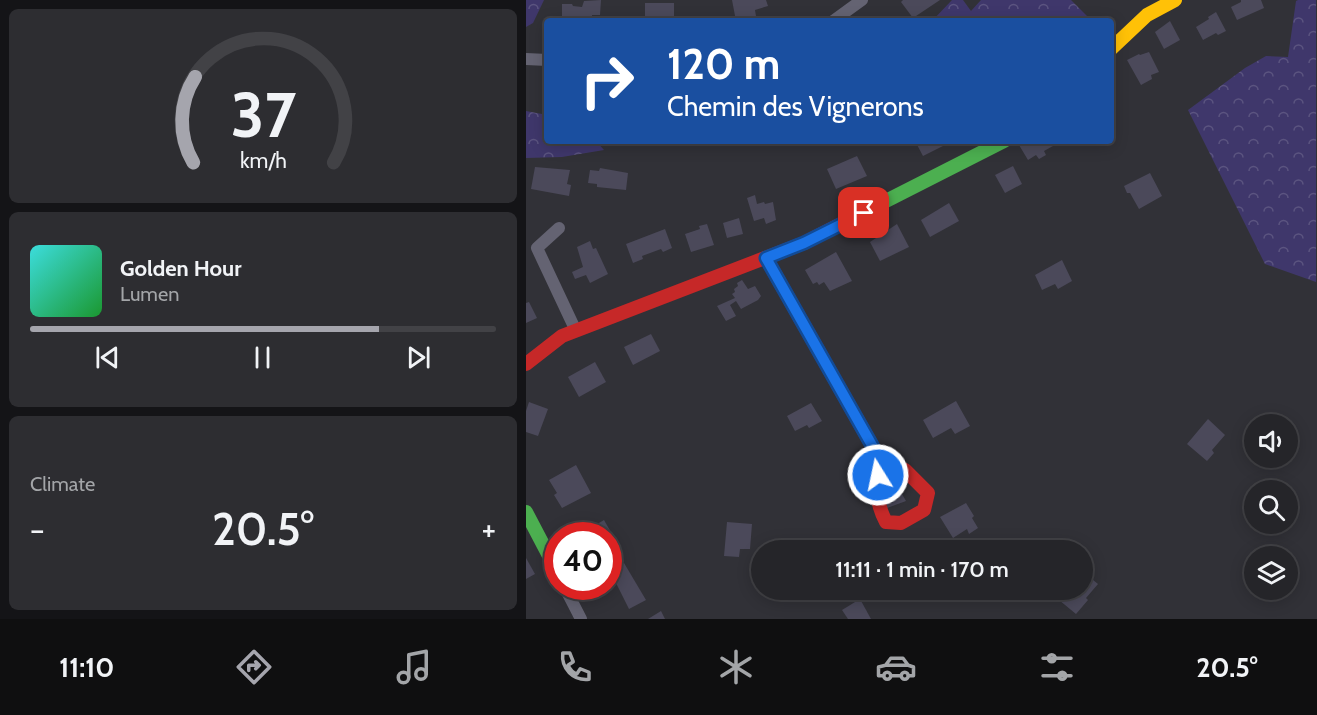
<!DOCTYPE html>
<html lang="en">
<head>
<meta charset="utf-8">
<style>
  :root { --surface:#252529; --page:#2d2d31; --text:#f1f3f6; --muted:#a3a5a8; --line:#424246; --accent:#a5a5ad }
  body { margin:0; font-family:Cabin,sans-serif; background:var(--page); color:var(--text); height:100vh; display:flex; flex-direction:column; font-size:22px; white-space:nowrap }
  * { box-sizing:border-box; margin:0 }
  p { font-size:20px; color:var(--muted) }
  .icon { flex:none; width:33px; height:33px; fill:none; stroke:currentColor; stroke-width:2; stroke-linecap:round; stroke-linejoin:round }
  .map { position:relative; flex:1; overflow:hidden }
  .sheet { display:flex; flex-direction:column; gap:9px; padding:9px; background:#141417; width:526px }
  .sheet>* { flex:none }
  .banner { position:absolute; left:18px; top:18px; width:570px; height:126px; border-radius:6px; box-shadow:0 3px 15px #0003,0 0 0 2px var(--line); background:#1a4fa0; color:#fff; overflow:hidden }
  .buttons { position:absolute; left:718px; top:414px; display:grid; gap:12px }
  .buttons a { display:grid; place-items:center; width:54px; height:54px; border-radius:50%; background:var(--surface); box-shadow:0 3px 15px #0003,0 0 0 2px var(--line); font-size:30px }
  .speed { position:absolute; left:18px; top:522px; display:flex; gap:12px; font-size:30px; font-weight:700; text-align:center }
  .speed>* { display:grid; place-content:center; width:78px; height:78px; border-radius:50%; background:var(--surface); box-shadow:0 3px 15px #0003,0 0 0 2px var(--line); line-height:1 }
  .speed .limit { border:9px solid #d22; background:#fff; color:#111 }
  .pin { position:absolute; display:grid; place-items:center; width:51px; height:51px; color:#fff; margin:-26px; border-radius:12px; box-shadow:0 3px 9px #0006 }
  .me { position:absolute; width:66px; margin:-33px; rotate:350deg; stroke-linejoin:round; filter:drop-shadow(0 0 4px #0008) }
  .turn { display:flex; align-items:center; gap:21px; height:126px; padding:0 24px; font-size:27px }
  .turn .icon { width:78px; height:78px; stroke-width:2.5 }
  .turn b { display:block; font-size:42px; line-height:51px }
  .big { font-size:45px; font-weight:600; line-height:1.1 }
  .sheet .card { flex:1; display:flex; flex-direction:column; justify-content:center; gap:9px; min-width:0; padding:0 21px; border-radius:9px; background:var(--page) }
  .sheet .dial { align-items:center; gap:0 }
  .dial svg { height:156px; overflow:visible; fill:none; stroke:var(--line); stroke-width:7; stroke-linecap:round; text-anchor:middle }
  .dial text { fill:var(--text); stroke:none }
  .song { display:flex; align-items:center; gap:18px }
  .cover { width:72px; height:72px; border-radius:9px; background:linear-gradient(135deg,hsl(180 70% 55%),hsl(130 70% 35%)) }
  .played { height:6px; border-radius:3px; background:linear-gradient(90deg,var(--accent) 75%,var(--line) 75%) }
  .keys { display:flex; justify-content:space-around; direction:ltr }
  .heat { display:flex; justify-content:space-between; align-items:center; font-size:33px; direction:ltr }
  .trip { position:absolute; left:225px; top:540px; width:342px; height:60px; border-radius:30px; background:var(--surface); box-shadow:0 3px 15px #0003,0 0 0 2px var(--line); font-weight:600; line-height:60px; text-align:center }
  .tabs { display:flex; height:96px; justify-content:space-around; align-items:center; background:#0f0f10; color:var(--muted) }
  .tabs .icon { width:42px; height:42px }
  .tabs .on { color:var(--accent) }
  .tabs b { font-size:27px; color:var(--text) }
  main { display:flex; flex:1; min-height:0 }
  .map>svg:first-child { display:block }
</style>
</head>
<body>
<main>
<section class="sheet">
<div class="card dial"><svg viewBox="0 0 100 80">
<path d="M14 69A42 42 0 1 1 86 69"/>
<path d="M14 69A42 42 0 0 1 15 25" stroke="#a5a5ad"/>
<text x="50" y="56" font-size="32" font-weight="700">37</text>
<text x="50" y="72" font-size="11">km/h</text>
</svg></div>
<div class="card">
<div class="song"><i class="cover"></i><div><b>Golden Hour</b><p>Lumen</p></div></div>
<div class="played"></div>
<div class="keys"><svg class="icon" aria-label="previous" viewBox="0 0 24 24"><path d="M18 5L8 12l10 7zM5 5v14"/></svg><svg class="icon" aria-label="pause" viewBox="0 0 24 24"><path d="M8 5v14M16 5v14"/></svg><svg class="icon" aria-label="next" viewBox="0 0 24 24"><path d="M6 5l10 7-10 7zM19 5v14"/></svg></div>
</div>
<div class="card"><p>Climate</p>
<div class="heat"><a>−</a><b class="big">20.5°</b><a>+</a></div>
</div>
</section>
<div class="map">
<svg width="791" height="619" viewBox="0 0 791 619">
  <defs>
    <pattern id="forest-crowns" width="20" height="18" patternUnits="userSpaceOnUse" patternTransform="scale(1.5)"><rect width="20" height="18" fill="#3f376b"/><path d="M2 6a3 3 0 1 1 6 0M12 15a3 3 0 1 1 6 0" fill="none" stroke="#5b5480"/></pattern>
  </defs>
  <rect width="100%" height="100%" fill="#313137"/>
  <!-- forest -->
  <g fill="url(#forest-crowns)">
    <path d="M0,0h18l-11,23 -7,4z"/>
    <path d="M426,0h11l8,11 10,-11h90l21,21h-160z"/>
    <path d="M772,0h18v282l-51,-18 -77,-154 57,-42 21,-12 22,1 8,-56z"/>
    <path d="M0,111l16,3 2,24 3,1v2h49l8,9 -42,7 -36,1z"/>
  </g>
  <!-- building -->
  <g fill="#4b495a">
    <path d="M75,0l-1,15h-8v6h-30v-17h10l1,2 9,1 2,-6z"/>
    <path d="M206,0h34l2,6 -13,4 1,6 -20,5z"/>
    <path d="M377,0h37l-27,18 -12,-16z"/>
    <path d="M715,0h20l3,8 -27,12 -6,-13 10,-5z"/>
    <rect x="119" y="3" width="29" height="18"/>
    <path d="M690,12l10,19 -8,4 -2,-2 -13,7 -7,-13 13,-8 -1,-2z"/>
    <path d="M644,21l10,19 -16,9 -9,-17z"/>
    <path d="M623,52l10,20 -8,3 1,4 -11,6 -14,-25 12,-6 1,1z"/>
    <path d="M389,141h28l2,4 -22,11z"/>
    <path d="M500,141h36l-18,10 2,4 -7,4 -3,-4 -8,5 -9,-15z"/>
    <path d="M331,156l10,20 -31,13 -9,-20z"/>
    <path d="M487,166l9,18 -17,9 -10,-18z"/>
    <path d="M9,167l35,3 -3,14 4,1 -2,11 -38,-7z"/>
    <path d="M74,168l28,5 -2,17 -29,-3v-3l-9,-1 2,-13 9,1z"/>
    <path d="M624,173l12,23 -23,13 -9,-16h-3l-3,-7z"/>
    <path d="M229,195l2,9 7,-2 1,2 8,-2 3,18 -10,4 -2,-6 -10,3 -7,-23z"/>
    <path d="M423,203l10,18 -29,16 -9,-17z"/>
    <path d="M213,218l4,16 -16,4 -4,-15z"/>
    <path d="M181,224l7,21 -23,7 -6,-18 15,-5 -1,-3z"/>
    <path d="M371,224l12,23 -29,14 -10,-19z"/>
    <path d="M139,229l7,19 -9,4 -2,-3 -19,7 1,3 -10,4 -7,-19z"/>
    <path d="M64,241l3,8 3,-1 12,26 -18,9 -4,-8 -11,4 -3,-7 11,-5 -6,-20z"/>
    <path d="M310,252l16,29 -22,10 -6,-9 -5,3 -2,-3 -4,2 -8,-14z"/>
    <path d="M536,260l10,21 -14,8 -3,-5 -13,6 -7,-15z"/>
    <path d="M216,280l6,9 7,-3 6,10 -3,4 -17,9 -5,-8 -6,4 6,11 -10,5 -9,-15 18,-8 -3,-4 3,-2 -1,-3 4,-3 -1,-3z"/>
    <path d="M3,302l8,16 -11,5v-20z"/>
    <path d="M125,334l9,17 -27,14 -9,-18z"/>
    <path d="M69,362l11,20 -27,15 -11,-20z"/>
    <path d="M430,401l14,25 -15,8 -4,-6 -18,10 -10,-18z"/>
    <path d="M3,402l19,7 -10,27 -12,-4v-21z"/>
    <path d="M285,403l11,18 -13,7 -2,-3 -12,6 -8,-15z"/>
    <path d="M682,419l17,16 -13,15 2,3 -7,8 -20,-17z"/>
    <path d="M50,465l15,28 -29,15 -8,-13 3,-2 -8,-13z"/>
    <path d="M372,487l8,14 -19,7 -5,-12z"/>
    <path d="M440,503l8,13 -2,2 6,10 -9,6 -2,-5 -14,9 -13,-21z"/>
    <path d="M78,520l8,14 -4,3 -31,-1z"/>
    <path d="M201,522l25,2 -2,25h-10l-1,8 -15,-1z"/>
    <path d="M87,537l7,11 -12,6v-15z"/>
    <path d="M0,558l9,16 -9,5z"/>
    <path d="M98,563l22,37 -17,9 -19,-38z"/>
    <path d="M556,571l16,13 -12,14 2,2 -12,14 -17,-14 1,-2 -5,-4 4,-4 7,2 2,-2h14z"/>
    <path d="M334,599l11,20h-23l-6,-9z"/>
    <path d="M135,611l4,8h-17z"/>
  </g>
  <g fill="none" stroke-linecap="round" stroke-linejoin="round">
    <!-- street -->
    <g stroke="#646372" stroke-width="12">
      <path d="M307,21l29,-21"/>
      <path d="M0,59l21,1"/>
      <path d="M33,228l-22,20 39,83"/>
      <path d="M38,586l17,33"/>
    </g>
    <!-- fast -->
    <g stroke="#4caf50" stroke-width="14">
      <path d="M352,205l126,-64"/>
      <path d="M0,512l32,61"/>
    </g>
    <!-- slow -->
    <path stroke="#ffc107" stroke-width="14" d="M585,49l36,-34 28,-15"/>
    <!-- jam -->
    <g stroke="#c62828" stroke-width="14">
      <path d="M240,258l116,205 23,7 23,23 -4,17 -23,13 -15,-1c-11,-21 -11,-37 -4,-59"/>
      <path d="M0,364l36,-28 242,-93 74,-38"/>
    </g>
  </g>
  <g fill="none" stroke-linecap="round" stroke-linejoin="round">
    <defs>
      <path id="route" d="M338,213l-60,30 -38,15 116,205 -4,12"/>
    </defs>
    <!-- route casing -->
    <use href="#route" stroke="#114b97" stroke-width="15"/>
    <!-- route -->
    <use href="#route" stroke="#1a73e8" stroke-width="10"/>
  </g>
</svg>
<div class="buttons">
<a><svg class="icon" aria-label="sound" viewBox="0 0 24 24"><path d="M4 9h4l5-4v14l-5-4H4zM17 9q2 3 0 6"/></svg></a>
<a><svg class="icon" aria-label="search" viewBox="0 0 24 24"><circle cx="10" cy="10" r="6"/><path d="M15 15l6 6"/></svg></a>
<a><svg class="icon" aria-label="layers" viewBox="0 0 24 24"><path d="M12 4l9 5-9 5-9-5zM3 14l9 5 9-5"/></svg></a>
</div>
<div class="speed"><div class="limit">40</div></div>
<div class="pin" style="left:338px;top:213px;background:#d93025"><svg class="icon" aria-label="arrive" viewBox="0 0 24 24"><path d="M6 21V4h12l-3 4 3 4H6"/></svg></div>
<svg class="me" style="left:352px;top:475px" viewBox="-20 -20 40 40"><circle r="17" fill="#1a73e8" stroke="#fff" stroke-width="3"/><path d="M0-11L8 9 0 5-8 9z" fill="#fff"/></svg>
<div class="trip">11:11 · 1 min · 170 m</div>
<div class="banner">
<div class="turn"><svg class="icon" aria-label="right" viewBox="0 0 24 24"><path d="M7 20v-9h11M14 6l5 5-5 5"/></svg><div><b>120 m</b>Chemin des Vignerons</div></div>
</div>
</div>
</main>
<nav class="tabs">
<b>11:10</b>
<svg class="icon on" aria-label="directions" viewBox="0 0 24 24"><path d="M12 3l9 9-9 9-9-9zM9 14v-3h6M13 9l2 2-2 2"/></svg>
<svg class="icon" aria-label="music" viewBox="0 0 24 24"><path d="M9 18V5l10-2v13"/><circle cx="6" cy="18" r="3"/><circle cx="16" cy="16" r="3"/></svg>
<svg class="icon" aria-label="phone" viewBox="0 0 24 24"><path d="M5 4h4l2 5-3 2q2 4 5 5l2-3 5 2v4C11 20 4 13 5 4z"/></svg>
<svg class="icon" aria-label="climate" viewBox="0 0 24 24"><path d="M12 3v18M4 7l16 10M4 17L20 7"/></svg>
<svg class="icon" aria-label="car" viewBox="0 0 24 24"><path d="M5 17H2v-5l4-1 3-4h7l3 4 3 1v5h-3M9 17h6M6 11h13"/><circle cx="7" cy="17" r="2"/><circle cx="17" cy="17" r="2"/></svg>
<svg class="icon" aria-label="filters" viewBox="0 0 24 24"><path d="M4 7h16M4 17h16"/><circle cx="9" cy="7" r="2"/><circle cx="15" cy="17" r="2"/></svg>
<b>20.5°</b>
</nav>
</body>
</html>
